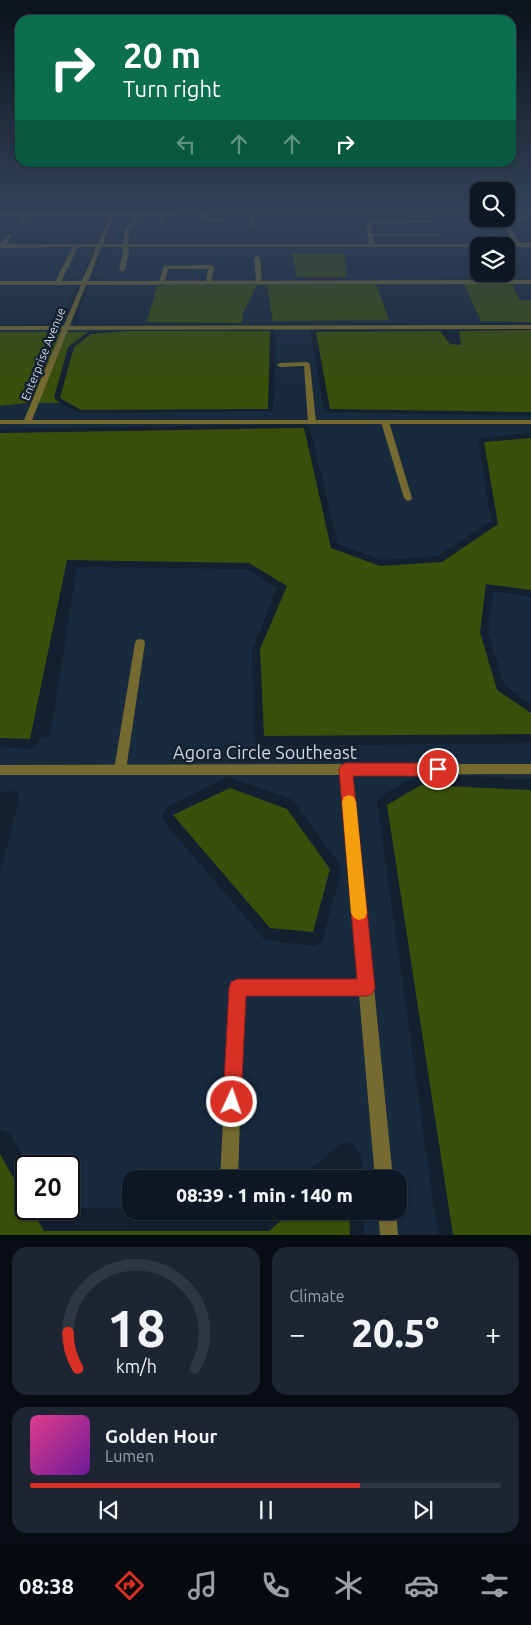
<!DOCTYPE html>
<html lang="en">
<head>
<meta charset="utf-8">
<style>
  :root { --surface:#0e1824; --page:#1c2531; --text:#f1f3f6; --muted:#9ba0a6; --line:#2e3741; --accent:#d93025 }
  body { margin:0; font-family:Ubuntu,sans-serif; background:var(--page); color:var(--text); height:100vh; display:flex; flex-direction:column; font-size:19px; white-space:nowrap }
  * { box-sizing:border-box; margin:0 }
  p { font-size:16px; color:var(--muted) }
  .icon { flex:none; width:28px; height:28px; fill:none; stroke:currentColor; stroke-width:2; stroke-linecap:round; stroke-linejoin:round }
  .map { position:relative; height:1235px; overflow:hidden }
  .details { display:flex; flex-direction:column; gap:12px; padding:12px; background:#080d14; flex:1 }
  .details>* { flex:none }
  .banner { position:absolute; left:15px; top:15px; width:501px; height:152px; border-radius:15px; box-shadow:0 1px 4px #0004,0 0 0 1px var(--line); background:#0b6e4f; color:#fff; overflow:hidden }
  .buttons { position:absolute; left:470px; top:182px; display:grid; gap:10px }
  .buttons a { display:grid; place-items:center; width:45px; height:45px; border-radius:10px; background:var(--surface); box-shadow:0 1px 4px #0004,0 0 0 1px var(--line); font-size:25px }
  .speed { position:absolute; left:15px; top:1155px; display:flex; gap:10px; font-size:25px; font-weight:700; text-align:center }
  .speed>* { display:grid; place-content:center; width:65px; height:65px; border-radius:50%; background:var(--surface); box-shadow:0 1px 4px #0004,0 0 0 1px var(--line); line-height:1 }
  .speed .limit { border:2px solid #111; border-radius:8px; background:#fff; color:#111 }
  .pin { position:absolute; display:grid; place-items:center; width:42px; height:42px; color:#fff; margin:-21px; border:2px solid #fff; border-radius:50%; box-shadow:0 1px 5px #0007 }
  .me { position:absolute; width:55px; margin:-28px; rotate:3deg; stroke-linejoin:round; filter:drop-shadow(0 0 4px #0008) }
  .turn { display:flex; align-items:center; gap:18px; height:105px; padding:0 25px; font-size:22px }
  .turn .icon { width:65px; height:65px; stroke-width:2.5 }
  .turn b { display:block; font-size:35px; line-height:42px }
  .lanes { display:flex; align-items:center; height:48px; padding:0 25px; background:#0003; justify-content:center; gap:25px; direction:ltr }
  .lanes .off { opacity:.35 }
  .big { font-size:38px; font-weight:800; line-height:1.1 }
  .details .card { flex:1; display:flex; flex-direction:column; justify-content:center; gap:8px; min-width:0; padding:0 18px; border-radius:15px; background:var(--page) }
  .details .dial { align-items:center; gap:0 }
  .dial svg { height:130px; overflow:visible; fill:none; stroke:var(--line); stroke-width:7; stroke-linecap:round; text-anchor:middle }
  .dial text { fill:var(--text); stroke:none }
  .song { display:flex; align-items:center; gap:15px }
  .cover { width:60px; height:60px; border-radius:8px; background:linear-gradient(135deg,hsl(330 70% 55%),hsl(280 70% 35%)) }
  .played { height:5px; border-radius:2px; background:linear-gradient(90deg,var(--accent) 70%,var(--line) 70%) }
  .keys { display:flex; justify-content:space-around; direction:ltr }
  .heat { display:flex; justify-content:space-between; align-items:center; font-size:28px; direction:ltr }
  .details .tiles { flex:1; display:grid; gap:12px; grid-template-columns:1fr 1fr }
  .card:last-child { grid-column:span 2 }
  .trip { position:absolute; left:122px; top:1170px; width:285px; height:50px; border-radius:15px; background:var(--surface); box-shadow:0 1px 4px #0004,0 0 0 1px var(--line); font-weight:800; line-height:50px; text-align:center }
  .tab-bar { display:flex; height:80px; justify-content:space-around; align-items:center; background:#060a0e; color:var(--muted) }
  .tab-bar .icon { width:35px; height:35px }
  .tab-bar .active { color:var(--accent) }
  .tab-bar b { font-size:22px; color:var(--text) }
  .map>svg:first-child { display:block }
</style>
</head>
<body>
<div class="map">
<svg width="531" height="1235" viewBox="0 0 531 1235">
  <rect width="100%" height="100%" fill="#132030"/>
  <!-- built -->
  <g fill="#172a3e" fill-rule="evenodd">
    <path d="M191,209h288l-276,2 -12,-1z"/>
    <path d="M479,214v5h27v-5h25v29l-399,1 -24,-3 7,-20 3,-4 10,-2z"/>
    <path d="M0,215h96l7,2 2,4 -8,18 -8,4h-89z"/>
    <path d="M106,216h10l-5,5 -7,16 1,5 6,3 -11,5 -10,26 2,3 10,3 -14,3 -5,3 -11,30v5l4,3 236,3 -2,3 12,65v12l6,3 203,4v17l-51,5 -2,2 13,81 -53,35 -57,4 -43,-16 -28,-116 -5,-4 -305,5v-23l28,-3h32l19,10 194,-2 3,-64 -2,-18h-146l-40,3h-88v-5h43l24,-7 13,-31 -2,-4 -11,-3 19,-6 11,-28 -6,-4 10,-5 8,-18z"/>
    <path d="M479,246v28h27v-28h25v33l-421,1 -12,-2 -4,-3 10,-25 13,-3z"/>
    <path d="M0,247h85l8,3 -10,25 -10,4 -73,1z"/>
    <path d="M0,284l68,1 7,2v3l-12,28 -19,6h-44z"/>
    <path d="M98,284h433v39l-452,1 -2,-6 11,-30z"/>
    <path d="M77,567l169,2 31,19 -25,62 2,86 4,8 6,2 267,-3v36l-111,-5 -39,22 -4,6 61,433h-74v-24h35v-32h-36l-2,-22 -5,-10 -8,-5 -8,2 -41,35h-168v29h-62v-42h-40l-18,-31 -7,-5h-4v-256l19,-73 -2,-8 -4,-2 -13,2v-46l30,2 7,-4 4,-8 9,-1zM228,777l65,23 47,65 1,8 -19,68 -6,5 -51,-6 -100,-117 -3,-6 5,-10z"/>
    <path d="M493,591l38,6v107l-26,-18 -17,-53z"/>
  </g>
  <!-- forest -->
  <g fill="#3a4f0a">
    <path d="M292,253h52l3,24h-50z"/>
    <path d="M376,284l13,36 -116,1 -6,-36z"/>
    <path d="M464,284h48l7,16h12v22l-50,-1z"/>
    <path d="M166,285h91l-14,28 -1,10 -95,-1 10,-36z"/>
    <path d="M531,330v82l-201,-3 -14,-77 124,-1 10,13 11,1 -2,-14z"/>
    <path d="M127,331h143l-2,78 -187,1 -21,-12 14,-51 17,-13z"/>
    <path d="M0,332h88l-20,15 -14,51 6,5h-32l-28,3z"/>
    <path d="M304,428l27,120 49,18 62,-4 56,-38 -14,-82 47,-4v152l-45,-6 -6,48 17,58 34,23v21l-267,2 -4,-87 27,-63 -38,-23 -182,-3 -37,179 -30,-1v-305z"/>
    <path d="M421,785l110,5v445h-78l-66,-430z"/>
    <path d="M230,788l57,21 43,60 -17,63 -43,-4 -97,-113z"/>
    <path d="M0,1154l26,46v9h5l13,22h225l23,-20h57l1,24h-350z"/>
  </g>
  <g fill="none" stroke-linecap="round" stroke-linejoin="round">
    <!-- lane -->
    <g fill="#756a2f" fill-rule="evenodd">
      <path d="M140,209h4l-5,10 -10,10 -1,15h241l-3,-21 8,-2 56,-1 2,2 -61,3 1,9h65l2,1 -2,1h-64l1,8h140l-13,-24 19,-2 -4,-6 2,-1 8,7v2l-20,1 13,22h12v4h-403l1,6 -4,17 -3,2 -3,-2 4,-17v-6h-45l-17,35 -3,2 -3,-2 18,-35 -73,1v-4l10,-10 2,1 -5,9h116l2,-15 10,-12z"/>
      <path d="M164,210l2,1 -3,13 -2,1 -2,-1 3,-13z"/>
      <path d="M202,211l2,1v7h20l2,1 -2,1h-25l1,-9z"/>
      <path d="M251,211l2,1 1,13 -2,1 -2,-1 -1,-13z"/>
      <path d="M26,213l4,1 -6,9h-4z"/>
      <path d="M257,256l3,2 2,24 -3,2 -3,-2 -2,-24z"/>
      <path d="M211,265l3,2 -3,16 -5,-1 2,-13h-40l-3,13 -3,2 -3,-2 5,-16z"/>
      <path d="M531,325v4l-531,1v-4z"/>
      <path d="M307,362l3,2 6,58 -4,2 -4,-2 -4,-56 -24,1 -3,-2 3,-2z"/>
      <path d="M382,420h6l1,2 23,76 -1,2 -3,1 -4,-3 -23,-76z"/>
      <path d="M140,639l4,1 1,3 -19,127 -2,4 -4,1 -4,-1 -2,-4 21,-127 1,-3z"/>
      <path d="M237,981h129l5,2 2,5 -2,5 -5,2h-122l-6,184h-18l10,-191 2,-5z"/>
    </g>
    <!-- street -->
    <g fill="#756a2f" fill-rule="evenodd">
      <path d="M114,209l2,1 -28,71 443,-1v4l-445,1 -54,135h499v4h-531v-4h24l57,-135h-81v-4h82l30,-71z"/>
      <path d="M345,764h186v10l-178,1 40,404h-18l-35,-404h-340v-10z"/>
      <path d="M378,1211h18l2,24h-18z"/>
    </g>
    <!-- primary -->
    <g fill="#cdb422" fill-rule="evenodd">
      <path d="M479,210v4l-479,2v-4z"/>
      <rect x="506" y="210" width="25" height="4"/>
    </g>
  </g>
  <!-- sky -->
  <linearGradient id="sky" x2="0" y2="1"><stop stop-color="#0a121a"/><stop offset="0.55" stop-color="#334259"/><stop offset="1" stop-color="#334259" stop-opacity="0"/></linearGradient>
  <rect width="531" height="382" fill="url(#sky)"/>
  <!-- route -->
  <path fill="#d93025" stroke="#8d1f18" d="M346,763h92l5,2 2,4 -2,5 -5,2h-85l22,212 -3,6 -6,2h-120l-5,106 -2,7 -7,3 -6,-3 -3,-7 6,-114 2,-6 6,-3h120l-18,-209 2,-5z"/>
  <!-- slow -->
  <path fill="#f59e0b" d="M349,795l5,2 2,5 11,111 -2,5 -6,2 -5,-2 -3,-5 -9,-111 2,-5z"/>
  <g text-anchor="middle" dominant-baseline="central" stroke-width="5" stroke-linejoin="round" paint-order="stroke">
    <!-- far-street labels -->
    <g font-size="12" fill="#d1dae4" stroke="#132030">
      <text transform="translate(43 354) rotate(-68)">Enterprise Avenue</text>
    </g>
    <!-- near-street labels -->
    <g font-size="18" fill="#d1dae4" stroke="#132030">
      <text x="265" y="752">Agora Circle Southeast</text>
    </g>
  </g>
</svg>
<div class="buttons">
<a><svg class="icon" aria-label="search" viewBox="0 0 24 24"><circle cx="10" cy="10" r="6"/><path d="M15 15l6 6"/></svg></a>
<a><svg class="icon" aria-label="layers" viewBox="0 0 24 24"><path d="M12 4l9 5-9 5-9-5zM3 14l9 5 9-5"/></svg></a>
</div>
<div class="speed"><div class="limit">20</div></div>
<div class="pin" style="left:438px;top:769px;background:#d93025"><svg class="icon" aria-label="arrive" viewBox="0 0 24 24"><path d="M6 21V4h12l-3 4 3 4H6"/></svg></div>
<svg class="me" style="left:232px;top:1102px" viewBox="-20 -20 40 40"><circle r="17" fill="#d93025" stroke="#fff" stroke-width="3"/><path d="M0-11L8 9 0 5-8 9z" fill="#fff"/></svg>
<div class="trip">08:39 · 1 min · 140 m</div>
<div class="banner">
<div class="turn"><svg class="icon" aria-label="right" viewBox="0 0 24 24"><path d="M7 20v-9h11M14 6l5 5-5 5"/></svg><div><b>20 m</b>Turn right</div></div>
<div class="lanes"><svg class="icon off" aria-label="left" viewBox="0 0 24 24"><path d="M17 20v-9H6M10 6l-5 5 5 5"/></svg><svg class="icon off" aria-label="ahead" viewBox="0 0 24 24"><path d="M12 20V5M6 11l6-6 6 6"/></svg><svg class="icon off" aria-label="ahead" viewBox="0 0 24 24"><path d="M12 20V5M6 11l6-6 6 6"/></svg><svg class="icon" aria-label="right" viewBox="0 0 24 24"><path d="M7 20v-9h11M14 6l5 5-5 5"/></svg></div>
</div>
</div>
<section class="details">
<div class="tiles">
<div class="card dial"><svg viewBox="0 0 100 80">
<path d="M14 69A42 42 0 1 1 86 69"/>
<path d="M14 69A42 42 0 0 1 8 47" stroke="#d93025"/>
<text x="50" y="56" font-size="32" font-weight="700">18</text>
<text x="50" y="72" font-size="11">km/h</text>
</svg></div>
<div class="card"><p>Climate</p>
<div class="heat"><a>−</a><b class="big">20.5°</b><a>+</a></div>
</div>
<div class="card">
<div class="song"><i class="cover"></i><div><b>Golden Hour</b><p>Lumen</p></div></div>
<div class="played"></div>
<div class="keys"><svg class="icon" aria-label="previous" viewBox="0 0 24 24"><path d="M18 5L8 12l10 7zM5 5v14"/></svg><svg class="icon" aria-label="pause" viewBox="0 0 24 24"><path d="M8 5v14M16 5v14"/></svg><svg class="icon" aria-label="next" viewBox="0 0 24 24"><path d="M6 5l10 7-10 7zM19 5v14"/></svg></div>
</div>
</div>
</section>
<nav class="tab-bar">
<b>08:38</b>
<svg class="icon active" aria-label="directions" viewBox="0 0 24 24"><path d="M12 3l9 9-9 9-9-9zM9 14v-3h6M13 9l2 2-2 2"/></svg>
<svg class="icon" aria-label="music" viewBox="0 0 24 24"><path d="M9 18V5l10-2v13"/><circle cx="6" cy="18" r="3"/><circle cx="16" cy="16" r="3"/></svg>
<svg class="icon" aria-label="phone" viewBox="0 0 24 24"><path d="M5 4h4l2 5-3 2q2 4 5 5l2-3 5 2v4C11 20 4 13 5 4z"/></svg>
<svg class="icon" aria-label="climate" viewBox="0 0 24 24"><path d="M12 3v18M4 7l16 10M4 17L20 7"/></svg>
<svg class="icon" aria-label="car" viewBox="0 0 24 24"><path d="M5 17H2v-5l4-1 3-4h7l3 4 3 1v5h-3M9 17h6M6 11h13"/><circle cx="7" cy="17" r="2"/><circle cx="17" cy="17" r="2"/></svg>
<svg class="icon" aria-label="filters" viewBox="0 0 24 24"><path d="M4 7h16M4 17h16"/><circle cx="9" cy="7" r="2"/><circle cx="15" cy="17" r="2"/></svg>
</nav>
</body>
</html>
